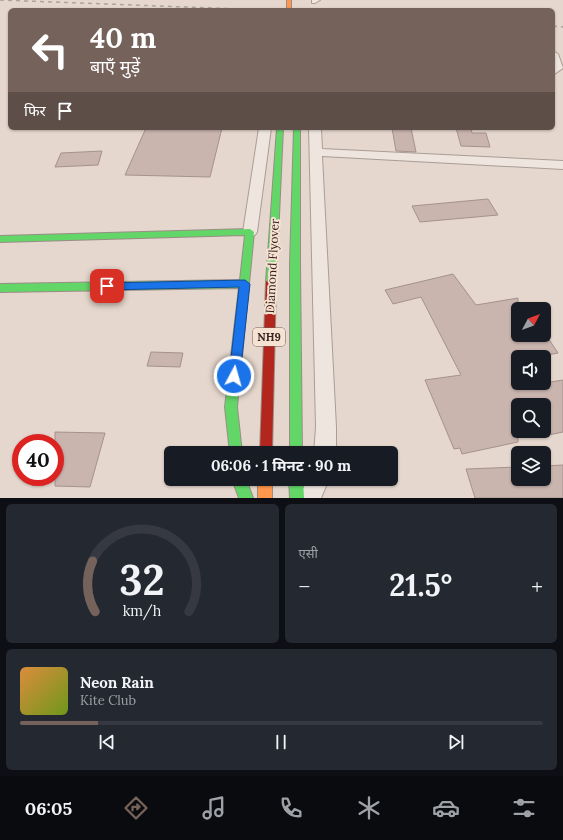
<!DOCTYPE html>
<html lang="hi">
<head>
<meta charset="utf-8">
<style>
  :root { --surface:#171b24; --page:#242831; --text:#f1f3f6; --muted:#9ea1a6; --line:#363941; --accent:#75635b }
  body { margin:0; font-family:Lora,"Noto Sans Devanagari",serif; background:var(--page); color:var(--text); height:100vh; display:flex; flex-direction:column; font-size:15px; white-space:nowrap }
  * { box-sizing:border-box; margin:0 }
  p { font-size:13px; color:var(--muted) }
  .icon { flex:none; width:22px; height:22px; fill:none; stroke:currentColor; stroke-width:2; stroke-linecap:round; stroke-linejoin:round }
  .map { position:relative; height:498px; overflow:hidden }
  .details { display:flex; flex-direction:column; gap:6px; padding:6px; background:#0d0f14; flex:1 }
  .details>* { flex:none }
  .banner { position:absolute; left:8px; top:8px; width:547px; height:122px; border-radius:6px; box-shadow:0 1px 3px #0004; background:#75635b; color:#fff; overflow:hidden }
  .needle { width:26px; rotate:49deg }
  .controls { position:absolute; left:511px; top:302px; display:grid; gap:8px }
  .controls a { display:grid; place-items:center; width:40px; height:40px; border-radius:6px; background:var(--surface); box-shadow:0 1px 3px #0004; font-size:20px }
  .speed { position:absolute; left:12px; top:434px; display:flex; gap:8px; font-size:20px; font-weight:700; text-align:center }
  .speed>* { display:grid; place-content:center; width:52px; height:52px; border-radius:50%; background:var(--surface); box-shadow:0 1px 3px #0004; line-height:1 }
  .speed .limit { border:6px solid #d22; background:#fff; color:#111 }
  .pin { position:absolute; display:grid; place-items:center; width:34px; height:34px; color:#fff; margin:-17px; border-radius:8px; box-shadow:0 2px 6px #0006 }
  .me { position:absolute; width:44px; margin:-22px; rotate:6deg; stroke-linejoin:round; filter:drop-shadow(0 0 3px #0008) }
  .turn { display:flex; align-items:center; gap:14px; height:84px; padding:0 16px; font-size:18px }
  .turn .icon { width:52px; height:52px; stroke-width:2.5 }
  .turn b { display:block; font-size:28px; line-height:34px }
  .then { display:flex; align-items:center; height:38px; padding:0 16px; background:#0003; gap:8px; font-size:15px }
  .big { font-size:30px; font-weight:700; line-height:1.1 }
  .details .widget { flex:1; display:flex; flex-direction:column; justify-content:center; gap:6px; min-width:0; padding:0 14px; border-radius:6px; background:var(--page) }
  .details .dial { align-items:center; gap:0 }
  .dial svg { height:104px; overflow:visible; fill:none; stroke:var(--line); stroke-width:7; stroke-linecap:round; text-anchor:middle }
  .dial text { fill:var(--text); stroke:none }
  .song { display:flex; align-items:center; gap:12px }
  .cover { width:48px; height:48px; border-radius:6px; background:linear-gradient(135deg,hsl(30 70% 55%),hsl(80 70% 35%)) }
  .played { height:4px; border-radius:2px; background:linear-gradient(90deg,var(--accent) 15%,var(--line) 15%) }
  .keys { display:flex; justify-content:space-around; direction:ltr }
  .heat { display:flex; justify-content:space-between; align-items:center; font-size:22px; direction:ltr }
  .details .tiles { flex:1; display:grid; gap:6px; grid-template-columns:1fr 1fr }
  .widget:last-child { grid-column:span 2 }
  .trip { position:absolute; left:164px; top:446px; width:234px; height:40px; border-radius:6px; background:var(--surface); box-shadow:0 1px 3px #0004; font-weight:700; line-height:40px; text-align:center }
  .menu { display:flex; height:64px; justify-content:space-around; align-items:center; background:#090b0e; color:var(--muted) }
  .menu .icon { width:28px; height:28px }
  .menu .current { color:var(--accent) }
  .menu b { font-size:18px; color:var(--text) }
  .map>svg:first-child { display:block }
</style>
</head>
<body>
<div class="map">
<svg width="563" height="498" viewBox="0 0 563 498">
  <rect width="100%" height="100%" fill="#e5d7cd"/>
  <!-- building -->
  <g fill="#c9b4ae" stroke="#a5928c">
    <path d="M146,128h76l-12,49 -85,-2z"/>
    <path d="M392,128h19l5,24 -20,-1z"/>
    <path d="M456,128h15l1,5h14l4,14 -29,-1z"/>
    <path d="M102,151l-4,14 -43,2 6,-14z"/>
    <path d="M488,199l10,16 -78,7 -8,-16z"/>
    <path d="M453,274l23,31 42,-7v37h28l12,18 -23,4h-17v26h12l2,2 31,-5v52l-19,4v-31h-26v37l-56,12 -2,-6 -6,1 -29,-69 36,-5 -40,-78 -28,7 -8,-14z"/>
    <path d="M151,352l32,1 -3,14 -33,-1z"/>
    <path d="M55,432l50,1 -15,54 -35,-1z"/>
    <path d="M563,465v33h-88l-9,-29 52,-2v12h26v-13z"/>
  </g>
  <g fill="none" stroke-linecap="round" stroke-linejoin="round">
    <defs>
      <g id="street">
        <path d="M312,0h8l-5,3h-3z"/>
        <path d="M553,51l5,3 5,14 -10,7z"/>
        <path d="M259,128h12l-14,104 -2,3 -5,2 -5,-2 -2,-3z"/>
        <path d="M309,128h12l1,21 241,12v8l-241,-13 14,271v26h-22l2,-26z"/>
        <path d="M307,479h22l-8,19h-22z"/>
      </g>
      <g id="fast">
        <path d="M277,128h6l-7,154 -2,3h-6l-2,-3z"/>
        <path d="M294,128h6v136l2,189h-12v-189z"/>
        <path d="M250,229l4,3 -17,175 5,46h-12l-5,-46 14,-119 -239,4v-8l240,-4 5,-45 -245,7v-6z"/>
        <path d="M232,479h14l7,19h-14z"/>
        <path d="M289,479h14l1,19h-14z"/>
      </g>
      <g id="slow">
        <rect x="287" y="0" width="4" height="10"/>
        <rect x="258" y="479" width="14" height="19"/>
      </g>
      <path id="jam" d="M271,278l3,1 2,3 -4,171h-12l6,-171 2,-3z"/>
    </defs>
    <!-- street casing -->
    <use href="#street" stroke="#aa9d96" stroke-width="2"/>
    <!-- fast casing -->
    <use href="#fast" stroke="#9a8d86" stroke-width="2"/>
    <!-- slow casing -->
    <use href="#slow" stroke="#9a8d86" stroke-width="2"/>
    <!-- jam casing -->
    <use href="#jam" stroke="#9a8d86" stroke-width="2"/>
    <!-- street -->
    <use href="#street" fill="#ede5de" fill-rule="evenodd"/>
    <!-- fast -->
    <use href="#fast" fill="#63d668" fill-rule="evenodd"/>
    <!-- slow -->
    <use href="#slow" fill="#ff974d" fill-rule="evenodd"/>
    <!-- jam -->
    <use href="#jam" fill="#b3261e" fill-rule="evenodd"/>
    <!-- rail -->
    <g stroke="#aca49e" stroke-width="1.5" stroke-dasharray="4 4" stroke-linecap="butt">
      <path d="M0,0l265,10"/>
      <path d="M553,26l10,1"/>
    </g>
  </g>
  <!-- route -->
  <path fill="#1a73e8" stroke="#114b97" d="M245,280l5,4 -10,92 -1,4 -5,1 -4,-1 -1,-4 10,-89 -132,3 -5,-4 5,-3z"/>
  <g text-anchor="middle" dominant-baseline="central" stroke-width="4" stroke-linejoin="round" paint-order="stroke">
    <!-- shield labels -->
    <rect fill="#f6e2d3" stroke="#725d54" stroke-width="1" x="253" y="328" width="32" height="18" rx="3"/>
    <g font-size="11" font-weight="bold" fill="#39241e">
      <text x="269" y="337">NH9</text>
    </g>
    <!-- street labels -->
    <g font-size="12" fill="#39241e" stroke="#f6e2d3">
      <text transform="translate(272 266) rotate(-87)">Diamond Flyover</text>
    </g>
  </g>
</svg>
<div class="controls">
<a><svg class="needle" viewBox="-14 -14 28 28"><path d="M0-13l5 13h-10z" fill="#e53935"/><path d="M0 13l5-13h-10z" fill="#9ea1a6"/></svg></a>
<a><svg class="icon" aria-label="sound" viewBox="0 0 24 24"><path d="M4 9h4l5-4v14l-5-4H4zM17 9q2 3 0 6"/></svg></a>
<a><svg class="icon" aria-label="search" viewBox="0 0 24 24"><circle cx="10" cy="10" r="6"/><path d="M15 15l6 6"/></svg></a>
<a><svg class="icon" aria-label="layers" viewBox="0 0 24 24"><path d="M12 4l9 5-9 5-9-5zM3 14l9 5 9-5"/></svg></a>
</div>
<div class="speed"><div class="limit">40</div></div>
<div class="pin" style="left:107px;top:286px;background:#d93025"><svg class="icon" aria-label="arrive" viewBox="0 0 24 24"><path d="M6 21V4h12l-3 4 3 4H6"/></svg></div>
<svg class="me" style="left:234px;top:376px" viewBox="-20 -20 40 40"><circle r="17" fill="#1a73e8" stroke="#fff" stroke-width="3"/><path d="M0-11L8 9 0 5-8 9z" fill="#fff"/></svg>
<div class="trip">06:06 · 1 मिनट · 90 m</div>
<div class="banner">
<div class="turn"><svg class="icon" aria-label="left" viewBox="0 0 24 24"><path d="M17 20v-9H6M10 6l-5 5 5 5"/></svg><div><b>40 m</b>बाएँ मुड़ें</div></div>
<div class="then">फिर<svg class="icon" aria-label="arrive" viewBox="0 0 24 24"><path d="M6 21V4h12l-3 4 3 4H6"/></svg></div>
</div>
</div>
<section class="details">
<div class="tiles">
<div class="widget dial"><svg viewBox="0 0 100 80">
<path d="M14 69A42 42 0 1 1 86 69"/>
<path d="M14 69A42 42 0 0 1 12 30" stroke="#75635b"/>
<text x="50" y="56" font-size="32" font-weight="700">32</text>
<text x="50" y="72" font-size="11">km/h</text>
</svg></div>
<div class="widget"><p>एसी</p>
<div class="heat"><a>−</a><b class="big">21.5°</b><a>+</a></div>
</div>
<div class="widget">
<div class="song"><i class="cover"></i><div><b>Neon Rain</b><p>Kite Club</p></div></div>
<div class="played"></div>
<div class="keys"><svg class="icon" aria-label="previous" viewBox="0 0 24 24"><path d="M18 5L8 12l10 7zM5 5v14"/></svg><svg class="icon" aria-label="pause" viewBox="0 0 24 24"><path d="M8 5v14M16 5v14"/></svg><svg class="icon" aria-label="next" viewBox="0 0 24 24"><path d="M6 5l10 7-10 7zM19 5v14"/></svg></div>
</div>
</div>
</section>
<nav class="menu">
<b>06:05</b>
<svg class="icon current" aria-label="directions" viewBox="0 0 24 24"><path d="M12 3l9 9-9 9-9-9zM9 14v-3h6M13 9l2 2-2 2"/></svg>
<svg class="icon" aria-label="music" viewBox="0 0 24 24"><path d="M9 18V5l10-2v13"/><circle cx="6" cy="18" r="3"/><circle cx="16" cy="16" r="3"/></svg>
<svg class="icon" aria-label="phone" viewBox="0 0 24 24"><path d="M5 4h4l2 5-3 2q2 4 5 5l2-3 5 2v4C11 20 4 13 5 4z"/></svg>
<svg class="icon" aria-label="climate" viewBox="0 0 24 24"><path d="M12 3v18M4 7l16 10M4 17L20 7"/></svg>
<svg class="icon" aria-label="car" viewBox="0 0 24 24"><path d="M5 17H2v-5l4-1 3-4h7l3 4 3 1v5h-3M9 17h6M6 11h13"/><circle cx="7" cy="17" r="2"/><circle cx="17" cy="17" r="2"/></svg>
<svg class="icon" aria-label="filters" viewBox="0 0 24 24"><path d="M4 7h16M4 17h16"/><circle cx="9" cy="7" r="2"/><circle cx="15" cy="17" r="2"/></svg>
</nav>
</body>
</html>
